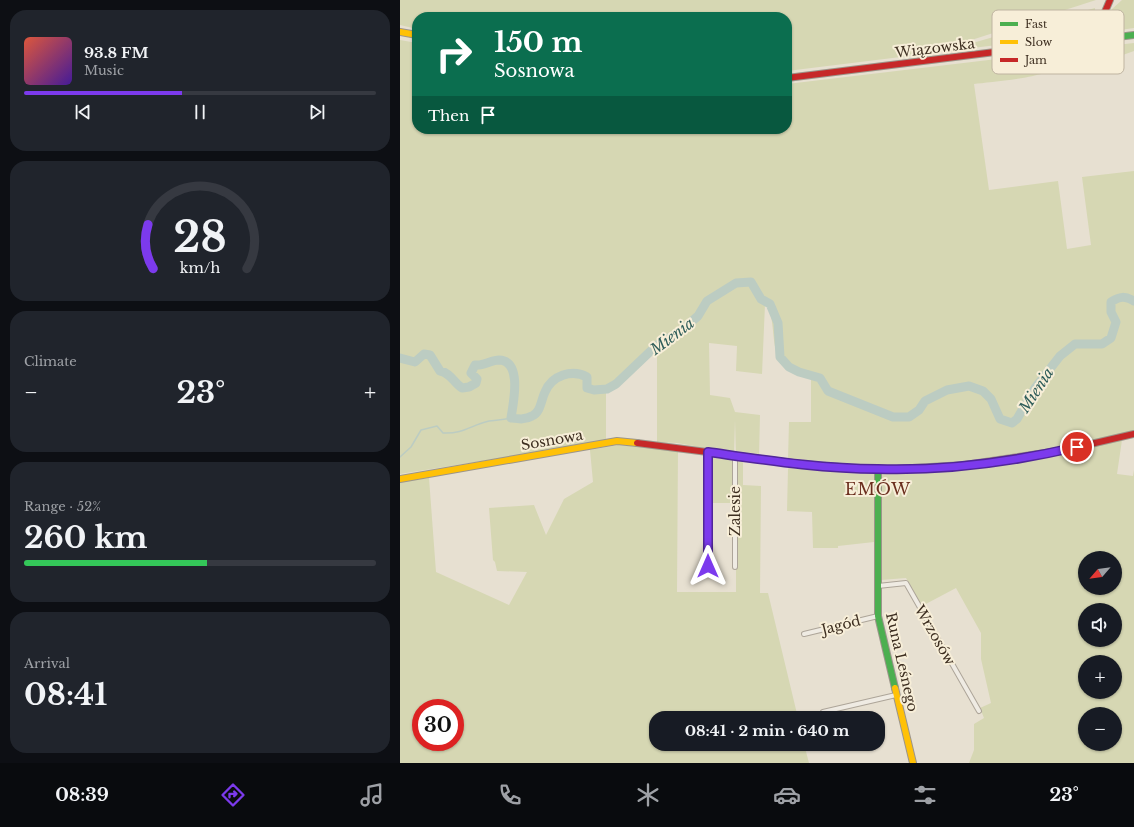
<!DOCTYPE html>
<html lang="en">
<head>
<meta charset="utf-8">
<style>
  :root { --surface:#171b24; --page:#20242c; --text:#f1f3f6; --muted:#9ea1a6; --line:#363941; --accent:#7c3aed }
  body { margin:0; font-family:"Libre Baskerville",serif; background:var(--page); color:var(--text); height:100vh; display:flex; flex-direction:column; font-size:15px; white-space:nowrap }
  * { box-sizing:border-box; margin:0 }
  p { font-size:13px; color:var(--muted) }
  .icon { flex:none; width:22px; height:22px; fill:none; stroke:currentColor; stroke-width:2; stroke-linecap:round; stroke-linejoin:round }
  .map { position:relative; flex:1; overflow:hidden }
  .sheet { display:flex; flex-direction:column; gap:10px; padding:10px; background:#0d0f14; width:400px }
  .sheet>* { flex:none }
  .top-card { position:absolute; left:12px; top:12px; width:380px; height:122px; border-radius:16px; box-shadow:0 1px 3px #0004; background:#0b6e4f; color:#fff; overflow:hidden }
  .needle { width:26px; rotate:242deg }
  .fabs { position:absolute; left:678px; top:551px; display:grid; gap:8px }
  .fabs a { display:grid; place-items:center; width:44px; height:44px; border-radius:50%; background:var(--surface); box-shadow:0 1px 3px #0004; font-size:20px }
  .speed { position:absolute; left:12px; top:699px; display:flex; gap:8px; font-size:20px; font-weight:700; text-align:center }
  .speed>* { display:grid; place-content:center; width:52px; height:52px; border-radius:50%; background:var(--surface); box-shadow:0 1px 3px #0004; line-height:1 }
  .speed .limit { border:6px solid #d22; background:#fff; color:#111 }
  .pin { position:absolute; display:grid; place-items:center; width:34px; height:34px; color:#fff; margin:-17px; border:2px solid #fff; border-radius:50%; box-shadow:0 1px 4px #0007 }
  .me { position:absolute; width:44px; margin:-22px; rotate:0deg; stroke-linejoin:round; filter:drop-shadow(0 0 3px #0008) }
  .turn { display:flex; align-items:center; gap:14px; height:84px; padding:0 16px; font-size:18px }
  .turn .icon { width:52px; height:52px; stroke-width:2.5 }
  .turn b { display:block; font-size:28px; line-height:34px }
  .then { display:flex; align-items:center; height:38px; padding:0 16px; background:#0003; gap:8px; font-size:15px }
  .big { font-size:30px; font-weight:700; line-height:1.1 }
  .sheet .tile { flex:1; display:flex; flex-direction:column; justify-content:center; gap:6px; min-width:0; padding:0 14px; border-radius:16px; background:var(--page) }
  .sheet .dial { align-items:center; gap:0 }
  .dial svg { height:104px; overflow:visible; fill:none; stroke:var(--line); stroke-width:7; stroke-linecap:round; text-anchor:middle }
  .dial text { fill:var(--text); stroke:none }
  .song { display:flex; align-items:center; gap:12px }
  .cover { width:48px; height:48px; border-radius:6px; background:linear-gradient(135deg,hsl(10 70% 55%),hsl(260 70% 35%)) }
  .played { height:4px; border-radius:2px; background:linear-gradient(90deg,var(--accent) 45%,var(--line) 45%) }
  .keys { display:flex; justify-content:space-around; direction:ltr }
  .heat { display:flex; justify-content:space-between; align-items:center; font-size:22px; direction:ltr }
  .charge { height:6px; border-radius:3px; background:linear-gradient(90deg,#34c759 52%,var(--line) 0) }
  .trip { position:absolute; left:249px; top:711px; width:236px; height:40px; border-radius:16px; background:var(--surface); box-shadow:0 1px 3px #0004; font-weight:700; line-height:40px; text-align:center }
  .dock { display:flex; height:64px; justify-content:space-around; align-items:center; background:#090b0e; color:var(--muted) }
  .dock .icon { width:28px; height:28px }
  .dock .selected { color:var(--accent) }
  .dock b { font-size:18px; color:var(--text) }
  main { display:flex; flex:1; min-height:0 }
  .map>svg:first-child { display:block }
</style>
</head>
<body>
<main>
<section class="sheet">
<div class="tile">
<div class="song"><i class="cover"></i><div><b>93.8 FM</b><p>Music</p></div></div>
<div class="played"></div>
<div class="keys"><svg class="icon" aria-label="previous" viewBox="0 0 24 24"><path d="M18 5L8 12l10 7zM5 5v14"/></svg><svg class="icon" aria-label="pause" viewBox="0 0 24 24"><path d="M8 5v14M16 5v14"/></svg><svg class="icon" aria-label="next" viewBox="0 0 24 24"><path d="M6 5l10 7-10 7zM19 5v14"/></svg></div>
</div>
<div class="tile dial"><svg viewBox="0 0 100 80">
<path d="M14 69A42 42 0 1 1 86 69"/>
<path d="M14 69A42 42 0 0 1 10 35" stroke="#7c3aed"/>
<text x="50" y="56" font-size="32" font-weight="700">28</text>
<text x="50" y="72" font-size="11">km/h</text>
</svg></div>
<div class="tile"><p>Climate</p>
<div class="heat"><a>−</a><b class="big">23°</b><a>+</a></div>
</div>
<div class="tile"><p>Range · 52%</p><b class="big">260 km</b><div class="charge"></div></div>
<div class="tile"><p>Arrival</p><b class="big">08:41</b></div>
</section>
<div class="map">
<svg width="734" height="763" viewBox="0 0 734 763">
  <rect width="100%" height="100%" fill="#e7e0d1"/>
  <!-- green -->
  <g fill="#d6d7b3" fill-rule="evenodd">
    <path d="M0,0h696l-140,45 -13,1 -18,8 -138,17v-54h-370v12l-17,-4z"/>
    <path d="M722,0h12v28l-21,3 -4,-4 3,-18z"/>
    <path d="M695,8v19l-4,7 -127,15 -2,-3z"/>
    <path d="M0,40l17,3v86h370v-45l270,-32c0,4 2,11 -2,15 -9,11 -65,15 -81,17l15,106 69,-9 9,68 24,-4 -9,-68 52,-6v261l-53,12 -109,20 -98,2 -86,-7 1,-37h22v-45c-5,-2 -10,-2 -15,-4 -32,-10 -16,-54 -31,-69l-3,70 -26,-3 1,-25 -28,-3 1,52 20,3 5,14 25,3 -1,41 -23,-2 -1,-34 -1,33 -57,-10 -20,-1v-94l-42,41 -9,3v49l-206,33z"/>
    <path d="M734,43v8l-39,14 -29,-1 -3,-4 -2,-9z"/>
    <path d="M722,440l-5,34 16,2 1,-6v293h-165l5,-13v-26l10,-6 -4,-10 11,-5 -10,-44v-26l-25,-45 -34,18 -16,-28 -25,2 -1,-108 93,-4 115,-20zM685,558h30v30h-30zM685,610h30v30h-30zM685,662h30v30h-30zM685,714h30v30h-30z"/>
    <path d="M218,445l60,5 -1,142h59v-133l7,2v24l18,1 -1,107h8l30,125h-142v26h148l5,19h-409v-281l29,-4 7,94 73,33 18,-33 -30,-1 -2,-9 -2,-2 -4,-52 45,-3 12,30 18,-36 29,-17 -3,-32zM21,708h34v34h-34z"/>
    <path d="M310,455l23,3v45h-23z"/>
    <path d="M390,466l22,3 62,3v70l-36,4v2h-25l-1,-36 -25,-1 1,-42z"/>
  </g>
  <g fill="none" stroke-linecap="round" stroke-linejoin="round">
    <!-- stream -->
    <path stroke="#bcccc2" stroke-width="1.5" d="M0,457l11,-10 10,-17 16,-4 6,7c21,1 28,-8 46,-12 7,-1 14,-1 22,-3"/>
    <!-- river -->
    <path stroke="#bcccc2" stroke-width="9" d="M0,358l15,4 9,-8 6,1 10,16c11,2 13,11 22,17l7,-1 7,-4 1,-4 -6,-6 4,-8c9,1 16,-5 24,-5 24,1 14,44 12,58 8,1 14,2 21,-2 9,-4 9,-16 13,-24 7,-17 27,-23 42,-15v11l7,2 13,-1 9,-5 41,-39 25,-15 16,-14 9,-15 29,-18 15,-1 10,17 9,5 8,19 2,34 9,10 10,5 21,6 8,13 65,26h16l10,-7 6,-9 22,-11 22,-4 14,5 8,8 9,20 12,4 5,-4 18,-31 25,-32 15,-12h27l9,-6 5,-16 -5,-10v-10c9,-6 14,-6 23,-1"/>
    <defs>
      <g id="street">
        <path d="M308,566l1,-114"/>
        <path d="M335,567v-111"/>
        <path d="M478,586l28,-3 73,128"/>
        <path d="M404,634l74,-18"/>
        <path d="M423,712l73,-17"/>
      </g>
      <g id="fast">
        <path d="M603,51l131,-16"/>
        <path d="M401,464l77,6 87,-5"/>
        <path d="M478,470v146l17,72"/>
      </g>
      <g id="slow">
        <path d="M0,32l17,3"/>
        <path d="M0,479l217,-38 20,2"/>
        <path d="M495,688l18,75"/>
      </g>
      <g id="jam">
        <path d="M706,39l-2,-25 6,-14"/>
        <path d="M387,78l216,-27"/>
        <path d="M237,443l164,21"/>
        <path d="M565,465l100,-15 69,-16"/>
      </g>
    </defs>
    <!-- street casing -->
    <use href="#street" stroke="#ada599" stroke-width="6"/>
    <!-- fast casing -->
    <use href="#fast" stroke="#9c958a" stroke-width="8"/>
    <!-- slow casing -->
    <use href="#slow" stroke="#9c958a" stroke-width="8"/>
    <!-- jam casing -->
    <use href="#jam" stroke="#9c958a" stroke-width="8"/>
    <!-- street -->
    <use href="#street" stroke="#efebe3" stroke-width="4"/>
    <!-- fast -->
    <use href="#fast" stroke="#4caf50" stroke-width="6"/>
    <!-- slow -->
    <use href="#slow" stroke="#ffc107" stroke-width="6"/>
    <!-- jam -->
    <use href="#jam" stroke="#c62828" stroke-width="6"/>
  </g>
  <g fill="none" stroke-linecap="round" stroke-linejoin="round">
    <defs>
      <path id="route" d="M308,566v-114c57,8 113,17 170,17 66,2 134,-7 199,-22"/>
    </defs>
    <!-- route casing -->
    <use href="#route" stroke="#51269a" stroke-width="10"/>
    <!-- route -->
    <use href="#route" stroke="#7c3aed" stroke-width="7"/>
  </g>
  <g text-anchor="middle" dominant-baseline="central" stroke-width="4" stroke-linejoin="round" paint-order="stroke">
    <!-- street labels -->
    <g font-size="14" fill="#3d2e20" stroke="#f7eed8">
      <text transform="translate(535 48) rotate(-7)">Wiązowska</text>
      <text transform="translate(152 440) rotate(-10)">Sosnowa</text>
      <text transform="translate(335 511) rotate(-90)">Zalesie</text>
      <text transform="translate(441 625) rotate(-14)">Jagód</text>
      <text transform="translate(535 635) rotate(60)">Wrzosów</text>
      <text transform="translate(502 662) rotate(77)">Runa Leśnego</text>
    </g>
    <!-- water labels -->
    <g font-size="15" font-style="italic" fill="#2f5d5a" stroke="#f7eed8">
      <text transform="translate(272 336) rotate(-37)">Mienia</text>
      <text transform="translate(636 390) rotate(-57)">Mienia</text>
    </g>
    <!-- quarter labels -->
    <g font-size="16" letter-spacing="1" fill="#6b2e1e" stroke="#f7eed8">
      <text x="478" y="489">EMÓW</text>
    </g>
  </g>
  <!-- legend -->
  <rect x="592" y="10" width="132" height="64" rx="6" fill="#f7eed8" stroke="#bfb4a1" stroke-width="1"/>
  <rect x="600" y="22" width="18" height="4" fill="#4caf50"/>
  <rect x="600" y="40" width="18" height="4" fill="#ffc107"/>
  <rect x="600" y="58" width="18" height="4" fill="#c62828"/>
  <g font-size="11" fill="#3d2e20">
    <text x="625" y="28">Fast</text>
    <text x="625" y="46">Slow</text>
    <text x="625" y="64">Jam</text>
  </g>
</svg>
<div class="fabs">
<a><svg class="needle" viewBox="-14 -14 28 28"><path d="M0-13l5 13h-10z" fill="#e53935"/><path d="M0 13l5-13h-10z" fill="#9ea1a6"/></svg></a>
<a><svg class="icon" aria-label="sound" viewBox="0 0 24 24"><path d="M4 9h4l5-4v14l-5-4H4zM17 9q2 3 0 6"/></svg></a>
<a>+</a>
<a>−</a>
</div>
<div class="speed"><div class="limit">30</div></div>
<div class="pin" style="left:677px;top:447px;background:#d93025"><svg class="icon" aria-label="arrive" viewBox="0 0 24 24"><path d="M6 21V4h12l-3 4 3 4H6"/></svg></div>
<svg class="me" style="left:308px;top:566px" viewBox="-20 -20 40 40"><path d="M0-17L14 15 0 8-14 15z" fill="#7c3aed" stroke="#fff" stroke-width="4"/></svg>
<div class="trip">08:41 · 2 min · 640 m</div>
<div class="top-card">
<div class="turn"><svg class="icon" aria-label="right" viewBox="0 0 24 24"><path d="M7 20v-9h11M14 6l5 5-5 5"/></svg><div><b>150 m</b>Sosnowa</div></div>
<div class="then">Then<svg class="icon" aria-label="arrive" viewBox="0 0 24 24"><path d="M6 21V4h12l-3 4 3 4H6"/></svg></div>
</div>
</div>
</main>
<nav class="dock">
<b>08:39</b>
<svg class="icon selected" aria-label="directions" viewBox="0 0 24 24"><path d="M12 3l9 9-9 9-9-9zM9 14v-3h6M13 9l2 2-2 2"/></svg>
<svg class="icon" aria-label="music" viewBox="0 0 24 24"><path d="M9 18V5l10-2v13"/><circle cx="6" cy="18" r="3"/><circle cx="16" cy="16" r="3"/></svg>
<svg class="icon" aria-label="phone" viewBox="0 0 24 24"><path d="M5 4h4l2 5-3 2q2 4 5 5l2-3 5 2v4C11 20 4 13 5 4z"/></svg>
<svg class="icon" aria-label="climate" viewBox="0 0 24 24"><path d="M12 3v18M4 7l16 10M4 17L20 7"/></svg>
<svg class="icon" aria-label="car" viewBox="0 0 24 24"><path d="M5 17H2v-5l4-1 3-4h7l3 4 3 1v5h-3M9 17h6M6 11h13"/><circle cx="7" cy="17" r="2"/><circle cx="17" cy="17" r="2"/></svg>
<svg class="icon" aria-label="filters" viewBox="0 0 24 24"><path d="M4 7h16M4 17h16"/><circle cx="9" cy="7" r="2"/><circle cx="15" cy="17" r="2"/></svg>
<b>23°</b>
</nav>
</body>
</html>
